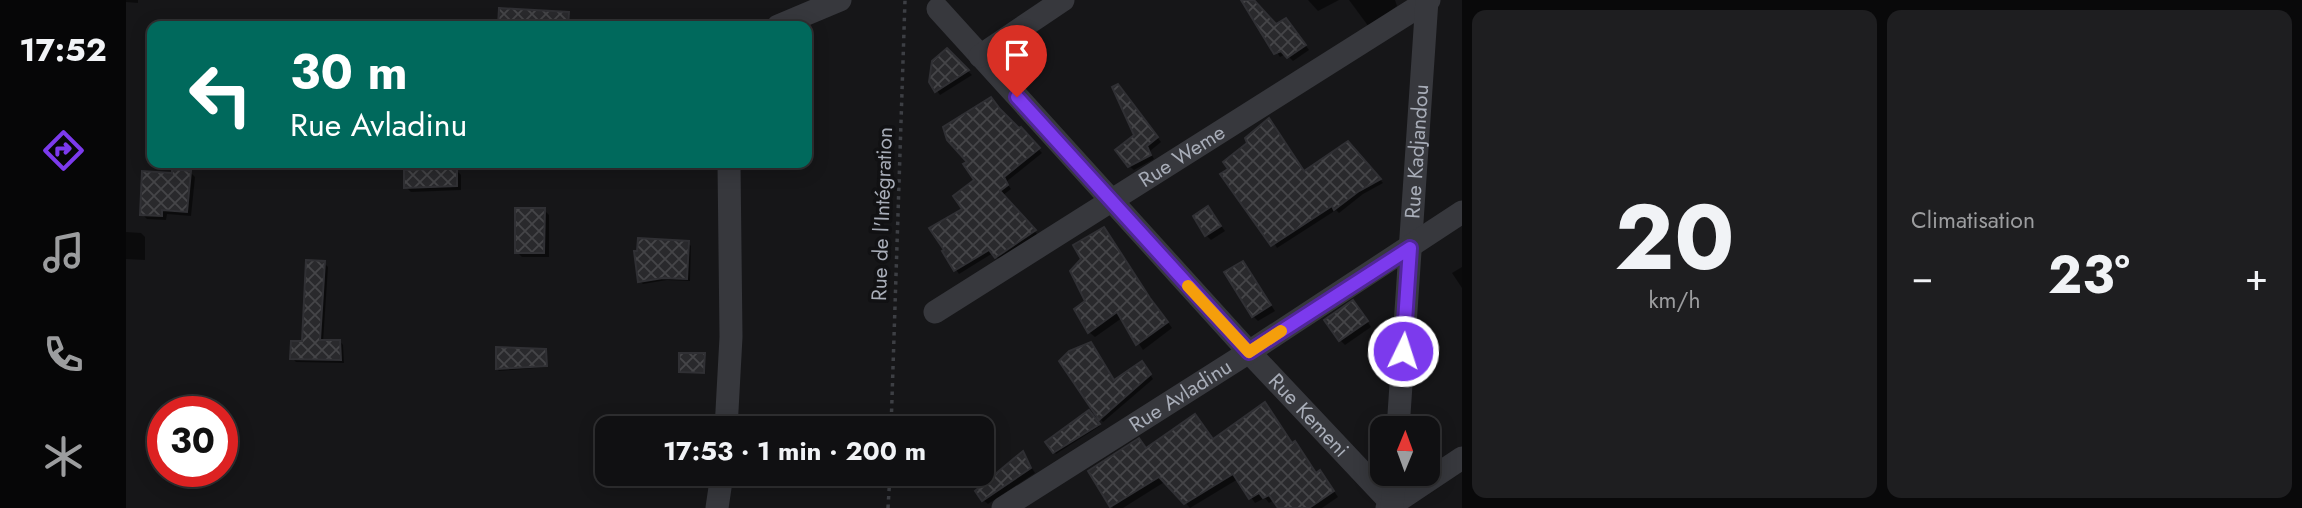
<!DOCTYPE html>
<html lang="fr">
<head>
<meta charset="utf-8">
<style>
  :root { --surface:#101012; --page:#1e1e20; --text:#f1f3f6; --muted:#9c9d9f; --line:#303032; --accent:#7c3aed }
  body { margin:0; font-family:Jost,sans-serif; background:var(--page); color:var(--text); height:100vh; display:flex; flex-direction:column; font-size:26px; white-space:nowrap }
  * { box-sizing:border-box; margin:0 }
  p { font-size:23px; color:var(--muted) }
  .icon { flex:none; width:38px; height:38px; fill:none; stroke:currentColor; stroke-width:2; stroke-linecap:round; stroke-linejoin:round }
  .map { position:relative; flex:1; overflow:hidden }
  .sheet { display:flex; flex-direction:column; gap:10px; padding:10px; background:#09090a; width:840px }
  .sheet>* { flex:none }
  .guide { position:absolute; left:21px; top:21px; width:665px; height:147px; border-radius:14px; box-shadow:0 4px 18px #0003,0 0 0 2px var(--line); background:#00695c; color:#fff; overflow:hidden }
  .needle { width:46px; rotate:1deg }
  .tools { position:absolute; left:1244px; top:416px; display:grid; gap:14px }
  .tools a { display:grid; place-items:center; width:70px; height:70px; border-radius:14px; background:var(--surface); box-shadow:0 4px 18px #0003,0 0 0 2px var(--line); font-size:35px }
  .speed { position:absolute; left:21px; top:396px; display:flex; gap:14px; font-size:35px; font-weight:700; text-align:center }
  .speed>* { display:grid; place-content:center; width:91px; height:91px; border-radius:50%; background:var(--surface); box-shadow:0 4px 18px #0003,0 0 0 2px var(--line); line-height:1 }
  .speed .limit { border:10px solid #d22; background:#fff; color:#111 }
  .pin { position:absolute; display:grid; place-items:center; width:60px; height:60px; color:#fff; margin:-72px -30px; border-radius:50% 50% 50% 0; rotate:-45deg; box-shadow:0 0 7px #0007 }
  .pin .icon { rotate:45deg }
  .me { position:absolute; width:77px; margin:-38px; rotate:4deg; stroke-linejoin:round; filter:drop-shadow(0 0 5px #0008) }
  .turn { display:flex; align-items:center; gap:24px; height:147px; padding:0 28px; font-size:32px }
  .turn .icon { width:91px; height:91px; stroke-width:2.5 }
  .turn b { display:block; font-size:49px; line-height:60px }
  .big { font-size:52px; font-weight:700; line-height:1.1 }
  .sheet .card { flex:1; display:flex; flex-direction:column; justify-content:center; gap:10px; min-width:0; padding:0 24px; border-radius:14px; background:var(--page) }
  .sheet .dial { align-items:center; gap:0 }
  .dial b { font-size:91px; line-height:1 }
  .heat { display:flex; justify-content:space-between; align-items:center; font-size:38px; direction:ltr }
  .sheet .tiles { flex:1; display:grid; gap:10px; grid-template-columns:repeat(2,1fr) }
  .trip { position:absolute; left:469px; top:416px; width:399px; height:70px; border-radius:14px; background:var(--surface); box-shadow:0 4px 18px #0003,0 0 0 2px var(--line); font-weight:700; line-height:70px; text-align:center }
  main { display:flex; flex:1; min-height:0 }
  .tabs { display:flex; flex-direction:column; width:126px; justify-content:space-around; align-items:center; background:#060607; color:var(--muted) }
  .tabs .icon { width:49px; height:49px }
  .tabs .on { color:var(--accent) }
  .tabs b { font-size:32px; color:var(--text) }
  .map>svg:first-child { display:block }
</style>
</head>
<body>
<main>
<nav class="tabs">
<b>17:52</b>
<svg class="icon on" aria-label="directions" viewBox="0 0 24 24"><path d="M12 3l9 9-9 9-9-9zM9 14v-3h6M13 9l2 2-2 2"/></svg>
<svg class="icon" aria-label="music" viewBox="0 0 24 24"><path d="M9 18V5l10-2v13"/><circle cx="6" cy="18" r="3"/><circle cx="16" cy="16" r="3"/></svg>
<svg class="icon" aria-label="phone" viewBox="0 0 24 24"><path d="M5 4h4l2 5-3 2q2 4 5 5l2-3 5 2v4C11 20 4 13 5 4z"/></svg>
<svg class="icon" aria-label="climate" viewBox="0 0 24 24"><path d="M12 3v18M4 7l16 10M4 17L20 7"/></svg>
</nav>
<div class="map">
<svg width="1336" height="508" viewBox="0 0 1336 508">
  <defs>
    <pattern id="building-cross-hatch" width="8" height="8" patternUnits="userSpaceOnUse" patternTransform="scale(1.75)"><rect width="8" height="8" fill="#29292c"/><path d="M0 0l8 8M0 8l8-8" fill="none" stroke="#454548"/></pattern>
  </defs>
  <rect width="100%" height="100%" fill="#161618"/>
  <!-- shadow -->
  <g fill="#0007">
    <path d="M0,0h12v3l-12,-1z"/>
    <path d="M1117,0h8l25,26 14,-2 19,26 -16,11 -7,-7 -6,3z"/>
    <path d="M1182,0h31l-21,11z"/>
    <path d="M1223,0h46l2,6 -28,21z"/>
    <path d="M820,50l26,25 -32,20 -9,-13z"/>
    <path d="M996,90l39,52 -11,9 4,8 -20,11 -5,-4 7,-30z"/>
    <path d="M895,129l21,24 -36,29 5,7 -9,7 36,39 -38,26 -7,-8 -34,21 -15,-22 33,-71z"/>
    <path d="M1221,143l36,40 -20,11 -24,19 -3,-3 -59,38 -46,-79 73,4z"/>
    <path d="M330,170l5,5v15l-50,2 -5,-5z"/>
    <path d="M64,172l5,5 -4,39 -24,-2 -1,6 -19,-1 -5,-5 31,-39z"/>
    <path d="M1082,208l17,23 -14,9 -5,-5z"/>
    <path d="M418,210l5,5v42h-27l-5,-5z"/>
    <path d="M978,230l68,98 -29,22 -21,-32 -27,19 -6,-5 -2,-30z"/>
    <path d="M0,232l15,1 4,4v23l-19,-1z"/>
    <path d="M562,243l3,3 -1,35 -23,-1 -24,4 -3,-3z"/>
    <path d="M198,263l4,4 -5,75 17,-1 3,4 1,18 -48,-1 -4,-4 12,-15z"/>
    <path d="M1117,263l32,48 -17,10 -5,-5z"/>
    <path d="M1336,267v21l-10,-15z"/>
    <path d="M1232,307l13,20 -26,18 -5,-5z"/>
    <path d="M419,351l3,16 -49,4 -2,-2z"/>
    <path d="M578,355l2,2 -1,17 -23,-1 -2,-2z"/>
    <path d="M1019,367l8,12 -50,43 -3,-3 15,-37z"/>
    <path d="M963,412l11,14 -44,28 -2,-2z"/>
    <path d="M29,418h8v21l-8,-5z"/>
    <path d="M1087,440l80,5 7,4 17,25 8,4 13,19 -16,11h-42l-6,-8 -5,3 -4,-5 -10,5 -17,-24 -48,29 -24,-27 -43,27h-10l-23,-36 57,-22z"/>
    <path d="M897,454l12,19 -47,31 -5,-4z"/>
    <path d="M800,474h29l-27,2z"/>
  </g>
  <!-- building -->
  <g fill="url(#building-cross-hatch)" stroke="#303034" stroke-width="2">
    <path d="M1115,0h13l22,24 10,-6 20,27 -19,13 -6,-7 -7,3z"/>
    <path d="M373,8l70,4 -1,14h-70z"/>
    <path d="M821,48l22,22 -34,22 -6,-10 3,-21z"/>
    <path d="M992,84l40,53 -11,9 4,9 -23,12 -13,-17 19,-15 -22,-48z"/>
    <path d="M865,97l9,12 19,19 2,-1 19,21 -36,29 4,8 -8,6 36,39 -41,28 -6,-8 -35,21 -12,-20 2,-1 -15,-22 33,-19 -9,-13 21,-16 -11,-16 4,-2 -20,-22 -4,-13z"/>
    <path d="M1143,118l35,53 44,-30 33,38 -22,12 -25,19 -2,-4 -61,40 -51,-72 8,-5 -5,-7 24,-19 -2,-5z"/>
    <path d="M331,168v18l-53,2v-18z"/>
    <path d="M46,169l19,2 -4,41 -25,-2v6l-22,-1 2,-44 30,2z"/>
    <path d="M1082,206l13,20 -16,10 -12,-20z"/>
    <path d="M389,208h30l-1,45h-29z"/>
    <path d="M978,227l46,71 18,24 -32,23 -19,-33 -29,21 -14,-24 11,-8 -15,-30 11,-12 -8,-14z"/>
    <path d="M512,238l51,3 -2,38 -24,-1 -25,4 -4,-31h3z"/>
    <path d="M180,260l19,1 -5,79h20l1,20 -51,-1 1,-18h11z"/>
    <path d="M1117,261l28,44 -19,12 -28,-45z"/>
    <path d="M1227,300l15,21 -29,20 -15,-21z"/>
    <path d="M965,342l23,38 28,-19 9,13 -52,46 -40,-59 10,-10z"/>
    <path d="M370,347l50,2 1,17 -51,3z"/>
    <path d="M553,353h26l-1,20 -25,-1z"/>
    <path d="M1139,402l27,41 3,-2 21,32 4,-3 14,21 -25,17h-31l-9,-13 -6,3 -4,-5 -10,6 -16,-25 -49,30 -25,-27 -49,30 -22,-36 51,-33 7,10 49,-34 18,25z"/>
    <path d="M963,410l11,14 -47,29 -8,-11z"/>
    <path d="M897,451l8,17 -49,33 -7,-10z"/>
  </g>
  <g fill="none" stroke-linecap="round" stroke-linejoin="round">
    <!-- path -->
    <g stroke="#3d3f44" stroke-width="3.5" stroke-dasharray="3.5 5" stroke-linecap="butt">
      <path d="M765,429l14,-429"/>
      <path d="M762,508l2,-34"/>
    </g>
    <!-- minor -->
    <g stroke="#37383d" stroke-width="23">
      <path id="s1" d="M812,9l311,343 147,156"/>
      <path d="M652,26l62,-26"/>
      <path d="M854,56l83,-56"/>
      <path id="s2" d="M809,312l494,-312"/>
      <path d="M600,429l5,-92 -2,-174"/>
      <path id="s3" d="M1272,429l29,-429"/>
      <path d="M591,508l5,-34"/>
      <path id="s4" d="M877,508l246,-156 213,-140"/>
      <path d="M1261,508l75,-50"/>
      <path d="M1266,508l3,-34"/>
    </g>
  </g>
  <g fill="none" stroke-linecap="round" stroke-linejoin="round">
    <defs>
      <path id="route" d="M891,97l232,255 161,-104 -7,103"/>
    </defs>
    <!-- route casing -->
    <use href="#route" stroke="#51269a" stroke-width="18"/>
    <!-- route -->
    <use href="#route" stroke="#7c3aed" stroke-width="12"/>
    <!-- slow -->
    <path stroke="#f59e0b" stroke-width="12" d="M1062,286l61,66 32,-21"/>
  </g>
  <g text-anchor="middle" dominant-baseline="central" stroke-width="7" stroke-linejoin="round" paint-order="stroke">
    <!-- street labels -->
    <g font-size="21" fill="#a8adb8" stroke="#111113">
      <text stroke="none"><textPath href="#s3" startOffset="278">Rue Kadjandou</textPath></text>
      <text stroke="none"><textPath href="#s2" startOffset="292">Rue Weme</textPath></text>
      <text transform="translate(756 214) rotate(-88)">Rue de l'Intégration</text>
      <text stroke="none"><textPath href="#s4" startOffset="210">Rue Avladinu</textPath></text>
      <text stroke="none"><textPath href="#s1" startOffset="550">Rue Kemeni</textPath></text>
    </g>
  </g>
</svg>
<div class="tools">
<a><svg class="needle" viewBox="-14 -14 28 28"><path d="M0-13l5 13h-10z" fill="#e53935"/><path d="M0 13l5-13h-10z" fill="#9c9d9f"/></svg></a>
</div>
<div class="speed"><div class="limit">30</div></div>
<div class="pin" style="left:891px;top:97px;background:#d93025"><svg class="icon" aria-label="arrive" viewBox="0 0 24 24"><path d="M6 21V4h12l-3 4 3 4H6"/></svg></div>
<svg class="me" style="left:1277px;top:351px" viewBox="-20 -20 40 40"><circle r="17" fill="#7c3aed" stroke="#fff" stroke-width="3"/><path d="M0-11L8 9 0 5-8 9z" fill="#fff"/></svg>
<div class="trip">17:53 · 1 min · 200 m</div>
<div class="guide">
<div class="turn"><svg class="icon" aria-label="left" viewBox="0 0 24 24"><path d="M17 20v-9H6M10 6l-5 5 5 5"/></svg><div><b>30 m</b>Rue Avladinu</div></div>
</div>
</div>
<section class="sheet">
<div class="tiles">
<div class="card dial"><b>20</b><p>km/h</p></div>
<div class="card"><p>Climatisation</p>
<div class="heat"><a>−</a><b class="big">23°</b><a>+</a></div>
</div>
</div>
</section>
</main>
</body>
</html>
